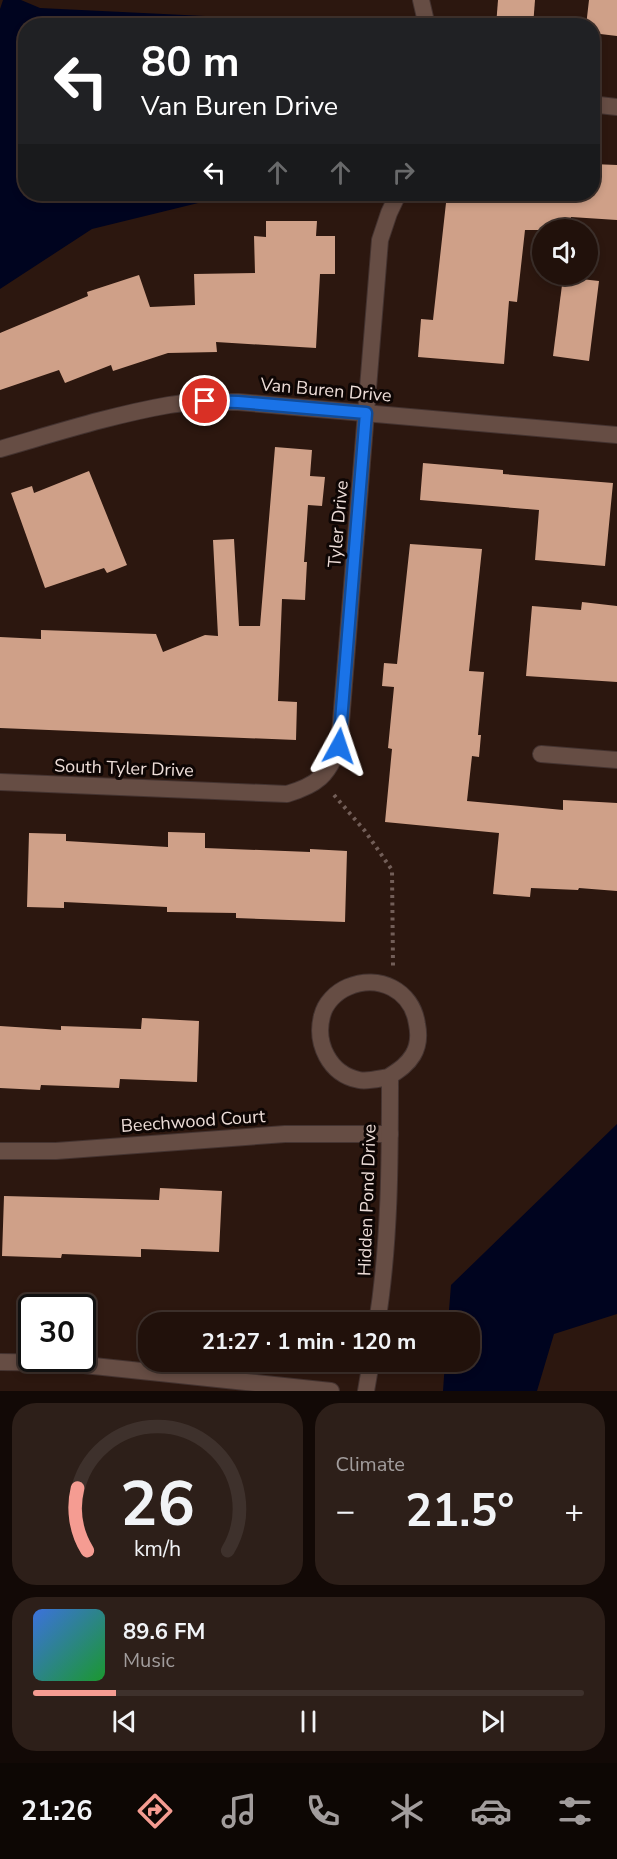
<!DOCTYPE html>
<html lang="en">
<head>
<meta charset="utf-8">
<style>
  :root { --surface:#21110b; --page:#2d1f19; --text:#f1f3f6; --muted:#a29d9d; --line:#3e312c; --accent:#f59c92 }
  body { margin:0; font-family:"Nunito Sans",sans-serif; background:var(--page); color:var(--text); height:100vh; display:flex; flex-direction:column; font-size:22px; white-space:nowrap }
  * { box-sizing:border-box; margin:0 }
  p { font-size:20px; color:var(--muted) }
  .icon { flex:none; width:33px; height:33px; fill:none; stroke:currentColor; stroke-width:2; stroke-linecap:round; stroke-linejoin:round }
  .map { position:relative; height:1391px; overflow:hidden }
  .panel { display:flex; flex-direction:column; gap:12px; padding:12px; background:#120906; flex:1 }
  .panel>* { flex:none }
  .top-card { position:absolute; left:18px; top:18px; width:582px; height:183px; border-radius:24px; box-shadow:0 3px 9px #0003,0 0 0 2px var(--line); background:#202124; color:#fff; overflow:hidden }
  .fabs { position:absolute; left:532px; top:219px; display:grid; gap:12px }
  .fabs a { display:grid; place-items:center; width:66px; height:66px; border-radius:50%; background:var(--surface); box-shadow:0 3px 9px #0003,0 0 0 2px var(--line); font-size:30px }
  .speed { position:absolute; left:18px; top:1294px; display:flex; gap:12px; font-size:30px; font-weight:700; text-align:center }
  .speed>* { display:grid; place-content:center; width:78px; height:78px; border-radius:50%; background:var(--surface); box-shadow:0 3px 9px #0003,0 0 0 2px var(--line); line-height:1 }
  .speed .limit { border:3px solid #111; border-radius:9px; background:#fff; color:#111 }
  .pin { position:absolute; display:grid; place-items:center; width:51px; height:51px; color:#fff; margin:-26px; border:3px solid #fff; border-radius:50%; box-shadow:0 2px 6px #0007 }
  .me { position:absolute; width:66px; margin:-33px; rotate:5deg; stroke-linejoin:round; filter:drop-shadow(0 0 4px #0008) }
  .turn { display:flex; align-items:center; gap:21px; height:126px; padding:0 24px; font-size:27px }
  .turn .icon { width:78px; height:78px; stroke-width:2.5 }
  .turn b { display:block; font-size:42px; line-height:51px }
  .lanes { display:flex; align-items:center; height:57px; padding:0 24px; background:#0003; justify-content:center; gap:30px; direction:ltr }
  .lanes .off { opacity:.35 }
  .big { font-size:45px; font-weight:700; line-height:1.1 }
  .panel .tile { flex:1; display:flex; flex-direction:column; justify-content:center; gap:9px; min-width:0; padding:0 21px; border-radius:24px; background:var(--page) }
  .panel .dial { align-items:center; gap:0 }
  .dial svg { height:156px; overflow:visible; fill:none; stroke:var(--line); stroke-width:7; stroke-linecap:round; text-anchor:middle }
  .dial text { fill:var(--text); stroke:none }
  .song { display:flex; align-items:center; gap:18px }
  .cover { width:72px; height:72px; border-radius:9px; background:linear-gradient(135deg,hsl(220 70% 55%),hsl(130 70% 35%)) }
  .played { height:6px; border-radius:3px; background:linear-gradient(90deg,var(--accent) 15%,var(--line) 15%) }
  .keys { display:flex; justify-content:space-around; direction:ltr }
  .heat { display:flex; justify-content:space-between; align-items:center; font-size:33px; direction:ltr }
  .panel .tiles { flex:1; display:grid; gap:12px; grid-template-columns:1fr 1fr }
  .tile:last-child { grid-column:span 2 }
  .trip { position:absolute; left:138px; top:1312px; width:342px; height:60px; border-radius:24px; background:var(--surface); box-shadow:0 3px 9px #0003,0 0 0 2px var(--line); font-weight:700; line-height:60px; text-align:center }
  .tabs { display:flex; height:96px; justify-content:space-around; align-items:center; background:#0d0704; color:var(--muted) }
  .tabs .icon { width:42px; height:42px }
  .tabs .selected { color:var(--accent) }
  .tabs b { font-size:27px; color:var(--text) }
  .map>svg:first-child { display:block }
</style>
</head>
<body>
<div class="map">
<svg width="617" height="1391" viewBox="0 0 617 1391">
  <rect width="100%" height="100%" fill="#2c170f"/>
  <!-- water -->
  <g fill="#00041f">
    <path d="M3,0h18l19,8 244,12 17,5 -275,1v168h209l-143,35 -92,60v-280z"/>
    <path d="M617,1124v190l-63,20 -17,57h-94l2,-29h25v-39h-22l3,-38z"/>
  </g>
  <!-- building -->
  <g fill="#cfa088">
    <path d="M498,0h37l-2,26h-37z"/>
    <path d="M589,0h28v36l-25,-3v-7h-6z"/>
    <path d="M592,164l25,1v55l-46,-3 -1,13h-45l-8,72 -8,-1 -5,63 -86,-7 3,-38 12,1 14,-126h59l46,5 1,-5h39z"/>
    <path d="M266,221h51l-1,15h19v38h-15l-4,74 -100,-6 1,10 -49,1 -55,18 -2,-6 -46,18 -6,-13 -59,20v-57l88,-37 -1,-4 52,-17 11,32 45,-2 -1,-31 61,-1 -1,-37 12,1z"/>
    <path d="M563,277l36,4 -10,80 -36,-5z"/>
    <path d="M275,447l37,3 -2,26 15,1 -3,29 -14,-1 -4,57h3l-2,38 -23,-1 -4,102 19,1 -1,38 -296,-12v-91l41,2v-9l115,4 7,18 42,-17 13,1 -5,-96 21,-1 5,87h21z"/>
    <path d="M423,463l80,7v4l110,9 -8,83 -70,-6 4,-50 -119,-10z"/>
    <path d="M89,471l38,94 -20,8 -3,-5 -59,20 -34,-95 21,-7 2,7z"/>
    <path d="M410,544l72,5 -13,122 15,1 -6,63h3l-2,22 -7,-1 -5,45 96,9v-10l54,3v88l-38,-3 -1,2 -47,-2 -1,9 -37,-3 6,-61 -114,-11 7,-73 -4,-1 6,-61 -12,-1 2,-23 13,1z"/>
    <path d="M582,602l35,4v76l-91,-6 6,-70 49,4z"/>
    <path d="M168,832l37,1v15l105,4v-3l37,2 -2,71 -109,-4v-5l-69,-1v-5l-103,-5v6l-37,-1 2,-74 37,1v7l102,6z"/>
    <path d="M142,1018l57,3 -2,61 -77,-3 -1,9 -78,-3 -1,5 -40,-2v-62l61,4v-4l80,3z"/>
    <path d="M160,1188l62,3 -3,61 -78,-3v8l-79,-3 -1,4 -59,-2 2,-60 155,4z"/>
  </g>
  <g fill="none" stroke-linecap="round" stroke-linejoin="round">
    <defs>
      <g id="minor">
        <path d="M421,0l6,26"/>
        <path d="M599,105l18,2"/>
        <path d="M0,449c56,-16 112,-34 169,-44 23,-4 46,-3 69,-3l379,33"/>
        <path d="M541,754l76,6"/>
        <path d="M0,782l287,12c30,-9 41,-18 52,-48l41,-506 9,-27 9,-19"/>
        <path d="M0,1151h56l229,-17h105"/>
        <path d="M377,1323c13,-81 13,-164 13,-246v-1c9,-6 17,-11 23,-21 6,-10 6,-21 4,-31 -5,-34 -38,-50 -69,-37 -12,5 -23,16 -26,29 -7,27 7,58 37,64 9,2 22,-2 31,-3"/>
        <path d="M0,1362l65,1 266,28"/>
        <path d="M366,1391l5,-29"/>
      </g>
    </defs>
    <!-- minor casing -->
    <use href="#minor" stroke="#443330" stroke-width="18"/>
    <!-- path -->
    <path stroke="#725e58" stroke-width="4" stroke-dasharray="3 4.5" stroke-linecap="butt" d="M334,795l31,36 27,39 1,96"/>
    <!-- minor -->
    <use href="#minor" stroke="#664d44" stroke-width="16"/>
  </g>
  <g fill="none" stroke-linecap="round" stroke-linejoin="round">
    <defs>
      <path id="route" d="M205,401l33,1 128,11 -27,333"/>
    </defs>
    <!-- route casing -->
    <use href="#route" stroke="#114b97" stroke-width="15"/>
    <!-- route -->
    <use href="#route" stroke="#1a73e8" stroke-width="10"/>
  </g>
  <g text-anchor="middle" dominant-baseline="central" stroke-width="6" stroke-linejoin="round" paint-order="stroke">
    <!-- street labels -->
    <g font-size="18" fill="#edddd8" stroke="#0e0604">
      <text transform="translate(326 390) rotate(5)">Van Buren Drive</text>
      <text transform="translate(338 524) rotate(-85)">Tyler Drive</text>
      <text transform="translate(124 768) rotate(2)">South Tyler Drive</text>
      <text transform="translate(193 1121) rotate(-4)">Beechwood Court</text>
      <text transform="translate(367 1200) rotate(-88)">Hidden Pond Drive</text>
    </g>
  </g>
</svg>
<div class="fabs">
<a><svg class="icon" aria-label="sound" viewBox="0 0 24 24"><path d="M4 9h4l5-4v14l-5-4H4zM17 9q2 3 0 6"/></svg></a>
</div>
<div class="speed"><div class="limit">30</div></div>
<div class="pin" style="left:205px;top:401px;background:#d93025"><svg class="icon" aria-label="arrive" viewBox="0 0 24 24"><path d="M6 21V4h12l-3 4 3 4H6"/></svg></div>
<svg class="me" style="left:339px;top:746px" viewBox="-20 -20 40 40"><path d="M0-17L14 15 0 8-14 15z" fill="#1a73e8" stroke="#fff" stroke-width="4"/></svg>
<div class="trip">21:27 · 1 min · 120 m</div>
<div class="top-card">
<div class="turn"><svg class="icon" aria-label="left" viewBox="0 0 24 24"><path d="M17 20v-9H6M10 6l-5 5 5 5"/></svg><div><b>80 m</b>Van Buren Drive</div></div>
<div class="lanes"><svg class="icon" aria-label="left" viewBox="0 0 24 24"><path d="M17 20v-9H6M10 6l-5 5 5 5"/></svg><svg class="icon off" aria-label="ahead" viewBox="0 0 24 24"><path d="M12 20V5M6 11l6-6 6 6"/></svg><svg class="icon off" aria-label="ahead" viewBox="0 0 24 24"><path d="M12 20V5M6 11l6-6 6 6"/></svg><svg class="icon off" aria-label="right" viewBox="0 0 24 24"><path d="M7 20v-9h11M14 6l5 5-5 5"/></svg></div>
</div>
</div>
<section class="panel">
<div class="tiles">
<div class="tile dial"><svg viewBox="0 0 100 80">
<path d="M14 69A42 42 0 1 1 86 69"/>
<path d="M14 69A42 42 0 0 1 9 37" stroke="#f59c92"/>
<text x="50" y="56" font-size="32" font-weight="700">26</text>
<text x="50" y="72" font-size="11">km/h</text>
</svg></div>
<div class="tile"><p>Climate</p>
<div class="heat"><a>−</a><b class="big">21.5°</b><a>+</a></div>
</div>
<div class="tile">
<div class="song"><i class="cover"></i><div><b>89.6 FM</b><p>Music</p></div></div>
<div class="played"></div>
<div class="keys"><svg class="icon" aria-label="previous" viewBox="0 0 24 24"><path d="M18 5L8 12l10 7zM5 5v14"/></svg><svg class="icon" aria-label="pause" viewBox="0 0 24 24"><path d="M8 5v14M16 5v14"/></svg><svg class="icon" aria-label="next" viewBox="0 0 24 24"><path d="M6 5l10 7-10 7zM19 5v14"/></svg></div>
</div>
</div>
</section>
<nav class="tabs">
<b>21:26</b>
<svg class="icon selected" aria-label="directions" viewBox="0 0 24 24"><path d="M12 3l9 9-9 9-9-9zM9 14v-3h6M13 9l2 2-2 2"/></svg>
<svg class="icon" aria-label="music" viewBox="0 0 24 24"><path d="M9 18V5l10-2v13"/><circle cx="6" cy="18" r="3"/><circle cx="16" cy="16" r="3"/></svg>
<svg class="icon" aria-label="phone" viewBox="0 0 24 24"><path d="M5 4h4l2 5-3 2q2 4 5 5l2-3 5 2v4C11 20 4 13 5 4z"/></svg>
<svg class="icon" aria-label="climate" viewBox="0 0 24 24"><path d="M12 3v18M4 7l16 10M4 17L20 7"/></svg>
<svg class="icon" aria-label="car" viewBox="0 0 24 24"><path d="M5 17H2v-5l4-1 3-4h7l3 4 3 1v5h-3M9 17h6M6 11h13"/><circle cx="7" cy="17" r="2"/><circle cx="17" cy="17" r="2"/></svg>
<svg class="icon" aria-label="filters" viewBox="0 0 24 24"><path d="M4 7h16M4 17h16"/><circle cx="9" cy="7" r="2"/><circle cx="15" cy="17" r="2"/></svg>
</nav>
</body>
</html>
